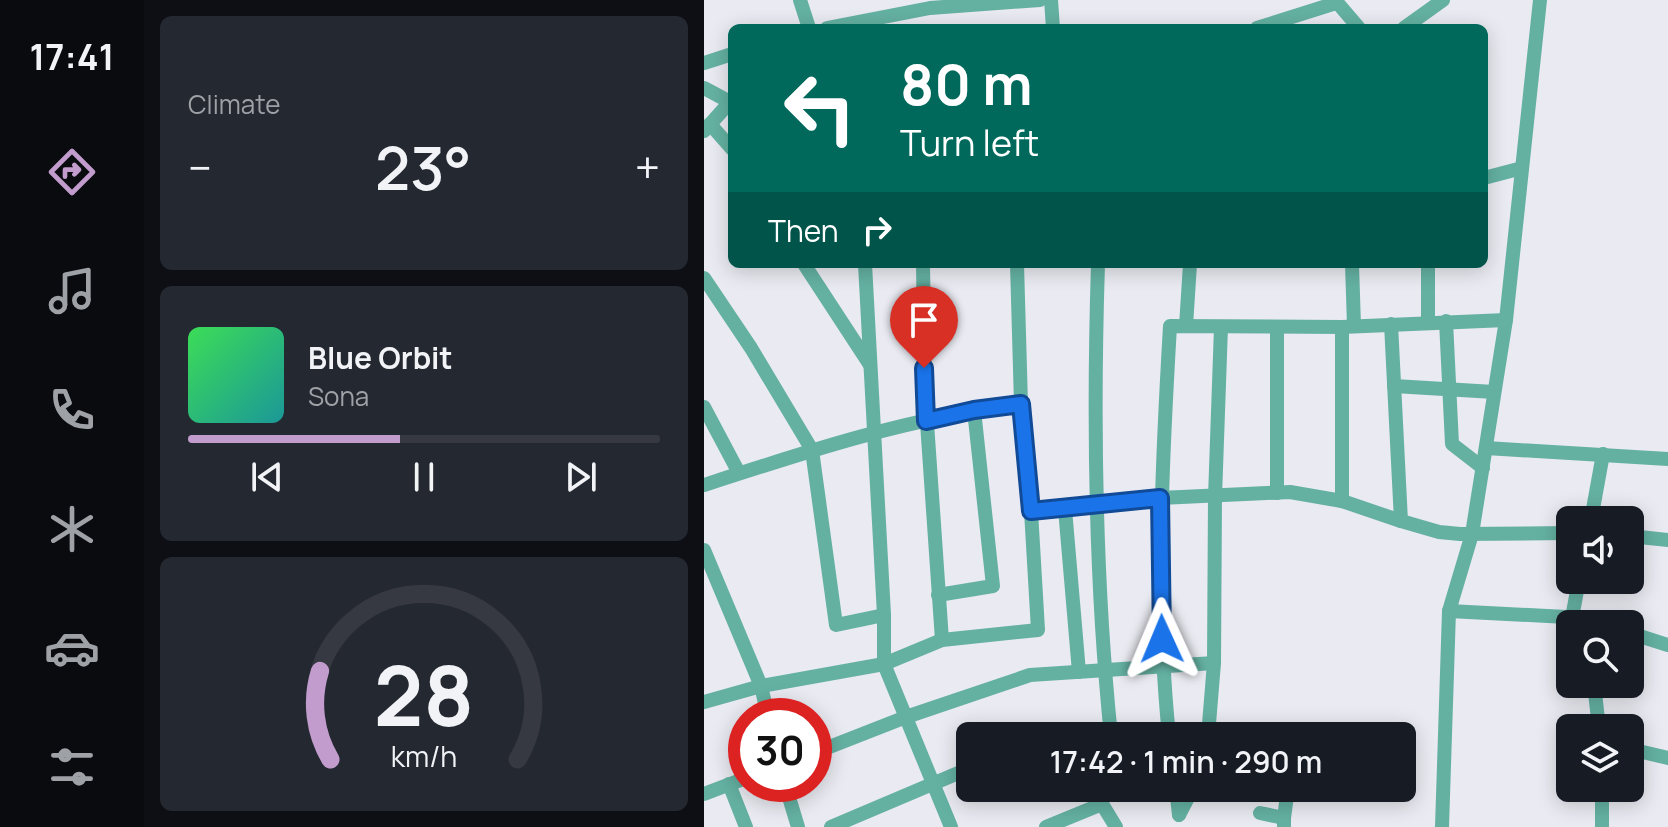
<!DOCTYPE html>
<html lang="en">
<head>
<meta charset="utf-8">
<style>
  :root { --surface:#171b24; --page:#242831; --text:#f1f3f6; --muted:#9ea1a6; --line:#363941; --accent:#c39cce }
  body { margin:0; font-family:Manrope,sans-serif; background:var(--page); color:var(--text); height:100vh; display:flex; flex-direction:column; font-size:30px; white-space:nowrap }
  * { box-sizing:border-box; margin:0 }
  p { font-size:26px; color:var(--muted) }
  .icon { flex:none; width:44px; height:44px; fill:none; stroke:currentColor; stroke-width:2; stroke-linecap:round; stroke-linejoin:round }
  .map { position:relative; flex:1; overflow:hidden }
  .side { display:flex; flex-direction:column; gap:16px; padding:16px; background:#0d0f14; width:560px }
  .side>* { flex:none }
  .banner { position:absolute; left:24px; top:24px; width:760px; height:244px; border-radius:12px; box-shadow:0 4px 20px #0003; background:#00695c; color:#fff; overflow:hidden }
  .buttons { position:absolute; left:852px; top:506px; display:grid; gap:16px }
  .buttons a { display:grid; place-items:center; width:88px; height:88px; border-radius:12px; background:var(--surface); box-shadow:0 4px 20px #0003; font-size:40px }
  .speed { position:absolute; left:24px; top:698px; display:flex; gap:16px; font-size:40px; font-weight:700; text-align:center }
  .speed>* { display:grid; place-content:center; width:104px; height:104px; border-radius:50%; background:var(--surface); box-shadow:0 4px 20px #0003; line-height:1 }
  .speed .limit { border:12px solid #d22; background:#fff; color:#111 }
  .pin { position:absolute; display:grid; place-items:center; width:68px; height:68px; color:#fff; margin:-82px -34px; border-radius:50% 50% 50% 0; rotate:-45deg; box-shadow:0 0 8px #0007 }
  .pin .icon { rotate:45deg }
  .me { position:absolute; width:88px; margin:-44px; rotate:359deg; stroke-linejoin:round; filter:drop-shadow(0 0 6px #0008) }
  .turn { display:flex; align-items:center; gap:28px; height:168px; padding:0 40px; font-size:36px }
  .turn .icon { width:104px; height:104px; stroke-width:2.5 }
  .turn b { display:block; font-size:56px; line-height:68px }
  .then { display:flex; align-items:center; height:76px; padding:0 40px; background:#0003; gap:16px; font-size:30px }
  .big { font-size:60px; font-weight:600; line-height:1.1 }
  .side .tile { flex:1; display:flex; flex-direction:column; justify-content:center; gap:12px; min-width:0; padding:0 28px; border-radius:12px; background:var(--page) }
  .side .dial { align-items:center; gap:0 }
  .dial svg { height:208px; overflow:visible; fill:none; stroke:var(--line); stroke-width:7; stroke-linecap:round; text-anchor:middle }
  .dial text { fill:var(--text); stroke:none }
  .song { display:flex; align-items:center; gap:24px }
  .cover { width:96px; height:96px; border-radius:12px; background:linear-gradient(135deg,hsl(130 70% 55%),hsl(180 70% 35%)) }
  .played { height:8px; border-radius:4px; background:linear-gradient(90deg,var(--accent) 45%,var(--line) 45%) }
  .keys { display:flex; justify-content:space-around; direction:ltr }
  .heat { display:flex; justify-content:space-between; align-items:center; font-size:44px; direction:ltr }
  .trip { position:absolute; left:252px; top:722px; width:460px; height:80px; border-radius:12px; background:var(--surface); box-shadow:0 4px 20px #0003; font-weight:600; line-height:80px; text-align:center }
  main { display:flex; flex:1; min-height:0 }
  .dock { display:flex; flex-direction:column; width:144px; justify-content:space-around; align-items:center; background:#090b0e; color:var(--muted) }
  .dock .icon { width:56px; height:56px }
  .dock .current { color:var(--accent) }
  .dock b { font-size:36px; color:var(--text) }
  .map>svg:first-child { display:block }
</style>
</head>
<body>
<main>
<nav class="dock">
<b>17:41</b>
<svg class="icon current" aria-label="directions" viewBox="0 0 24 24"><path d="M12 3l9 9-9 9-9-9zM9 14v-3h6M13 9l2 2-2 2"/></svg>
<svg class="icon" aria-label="music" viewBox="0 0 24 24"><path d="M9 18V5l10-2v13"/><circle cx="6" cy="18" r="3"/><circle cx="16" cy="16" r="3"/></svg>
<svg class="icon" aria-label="phone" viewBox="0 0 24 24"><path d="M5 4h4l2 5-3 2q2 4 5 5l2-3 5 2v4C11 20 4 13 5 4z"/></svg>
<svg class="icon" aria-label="climate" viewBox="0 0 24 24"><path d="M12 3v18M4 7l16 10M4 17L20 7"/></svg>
<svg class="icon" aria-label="car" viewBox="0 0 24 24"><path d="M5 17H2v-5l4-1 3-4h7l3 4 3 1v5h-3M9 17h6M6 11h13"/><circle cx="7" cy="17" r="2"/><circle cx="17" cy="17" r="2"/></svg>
<svg class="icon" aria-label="filters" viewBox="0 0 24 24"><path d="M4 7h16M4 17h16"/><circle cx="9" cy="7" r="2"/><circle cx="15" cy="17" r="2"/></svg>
</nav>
<section class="side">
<div class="tile"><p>Climate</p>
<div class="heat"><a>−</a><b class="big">23°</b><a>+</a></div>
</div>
<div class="tile">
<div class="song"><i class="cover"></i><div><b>Blue Orbit</b><p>Sona</p></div></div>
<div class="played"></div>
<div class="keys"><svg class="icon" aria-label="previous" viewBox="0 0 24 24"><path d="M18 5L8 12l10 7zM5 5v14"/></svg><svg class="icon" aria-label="pause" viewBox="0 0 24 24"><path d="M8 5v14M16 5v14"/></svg><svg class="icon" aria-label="next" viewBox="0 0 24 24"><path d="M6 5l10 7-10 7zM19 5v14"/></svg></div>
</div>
<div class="tile dial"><svg viewBox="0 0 100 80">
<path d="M14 69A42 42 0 1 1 86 69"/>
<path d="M14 69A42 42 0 0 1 10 35" stroke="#c39cce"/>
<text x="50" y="56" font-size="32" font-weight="700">28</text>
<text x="50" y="72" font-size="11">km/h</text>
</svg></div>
</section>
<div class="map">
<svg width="964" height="827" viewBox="0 0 964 827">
  <rect width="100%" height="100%" fill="#eaeaf2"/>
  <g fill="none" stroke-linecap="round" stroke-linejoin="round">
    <!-- minor -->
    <g stroke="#64b1a2" stroke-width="14">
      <path d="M96,0l9,28"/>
      <path d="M347,0l2,28"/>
      <path d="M631,0l24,28"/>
      <path d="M123,28l103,-20 110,-8"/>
      <path d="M553,28l79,-25"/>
      <path d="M700,28l39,-28"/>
      <path d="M0,63l28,-9"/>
      <path d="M0,88l28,15"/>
      <path d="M6,124l22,25"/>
      <path d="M0,131l26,-29"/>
      <path d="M780,178l38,-10"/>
      <path d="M100,264l66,101"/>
      <path d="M161,264l19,351v49l67,163"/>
      <path d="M219,264l2,130 17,246"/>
      <path d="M394,264c-5,157 -3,316 13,472"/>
      <path d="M648,264l2,62"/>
      <path d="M0,278l47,70 61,102 24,175 48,-10"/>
      <path d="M742,321l6,123 31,24"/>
      <path d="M724,322v-58"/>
      <path d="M482,326l4,-62"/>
      <path d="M573,327v166"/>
      <path d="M638,327l164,-7"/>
      <path d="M690,386l100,6"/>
      <path d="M0,407l35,66"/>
      <path d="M782,448l182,11"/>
      <path d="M0,485c104,-34 208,-68 317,-81"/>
      <path d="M638,501l59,20 -10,-197"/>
      <path d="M361,509l14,163"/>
      <path d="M327,511l129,-13 130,-6 52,9v-174l-172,-1c-8,137 -15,273 -1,410"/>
      <path d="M887,520l12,-66"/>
      <path d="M697,521l38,11 21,2 110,-1"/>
      <path d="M926,536l38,4"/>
      <path d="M0,550l57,136 7,30"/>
      <path d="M234,595l55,-9 -19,-176"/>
      <path d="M745,611l136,7 18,6"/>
      <path d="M868,618l7,-38"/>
      <path d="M926,633l38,12"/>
      <path d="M890,684l5,44"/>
      <path d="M0,702l57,-16 123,-22 58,-24 96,-10 -7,-119 -10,-107 -4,-140"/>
      <path d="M353,736l14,-6"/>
      <path d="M504,736l6,-73 1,-166 6,-170"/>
      <path d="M926,749l38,9"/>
      <path d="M110,753l92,-36 124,-42 184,-12"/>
      <path d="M25,784l17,43"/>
      <path d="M81,784l13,43"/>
      <path d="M401,788l-3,16 14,23"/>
      <path d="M472,788l3,27"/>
      <path d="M898,788v39"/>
      <path d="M0,794l42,-16"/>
      <path d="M556,813l24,5v9"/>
      <path d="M475,815l14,-27"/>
      <path d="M580,818l4,-30"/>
      <path d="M127,827l139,-59"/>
      <path d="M342,827l56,-23"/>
      <path d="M738,827l7,-216 23,-77 34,-214 34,-320"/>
    </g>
  </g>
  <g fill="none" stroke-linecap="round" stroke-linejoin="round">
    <defs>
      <path id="route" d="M220,368l2,53 48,-11 47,-6 10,107 129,-13 2,141"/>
    </defs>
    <!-- route casing -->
    <use href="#route" stroke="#114b97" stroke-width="20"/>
    <!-- route -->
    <use href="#route" stroke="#1a73e8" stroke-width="14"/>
  </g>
</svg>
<div class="buttons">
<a><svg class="icon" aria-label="sound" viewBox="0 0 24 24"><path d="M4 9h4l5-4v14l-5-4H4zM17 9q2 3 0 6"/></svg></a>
<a><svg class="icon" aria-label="search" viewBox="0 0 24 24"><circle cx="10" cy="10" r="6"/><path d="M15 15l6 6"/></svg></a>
<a><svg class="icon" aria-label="layers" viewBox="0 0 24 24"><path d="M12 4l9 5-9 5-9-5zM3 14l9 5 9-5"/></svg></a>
</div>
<div class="speed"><div class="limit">30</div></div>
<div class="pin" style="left:220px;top:368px;background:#d93025"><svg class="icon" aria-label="arrive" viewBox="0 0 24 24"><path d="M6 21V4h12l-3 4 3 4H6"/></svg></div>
<svg class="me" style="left:458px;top:639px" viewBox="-20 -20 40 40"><path d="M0-17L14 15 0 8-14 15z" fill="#1a73e8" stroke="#fff" stroke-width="4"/></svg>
<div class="trip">17:42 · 1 min · 290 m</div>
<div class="banner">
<div class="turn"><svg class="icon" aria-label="left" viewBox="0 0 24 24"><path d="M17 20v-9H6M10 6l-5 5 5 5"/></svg><div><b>80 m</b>Turn left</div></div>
<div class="then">Then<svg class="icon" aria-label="right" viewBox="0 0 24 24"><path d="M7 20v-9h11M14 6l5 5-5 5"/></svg></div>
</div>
</div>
</main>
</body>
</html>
